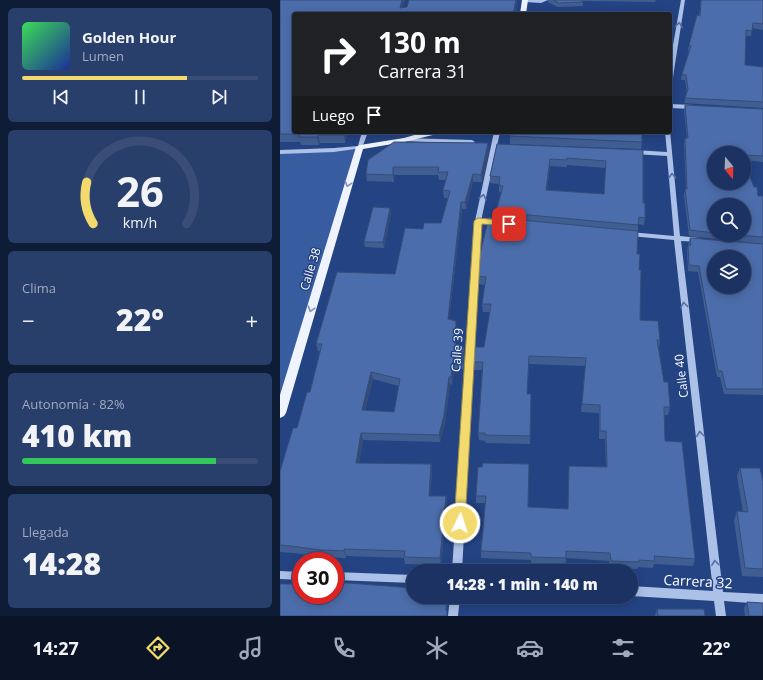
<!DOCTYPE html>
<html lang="es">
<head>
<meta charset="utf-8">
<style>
  :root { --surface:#1b3262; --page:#283e6b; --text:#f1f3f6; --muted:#a0aabe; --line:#394d77; --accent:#f2da6f }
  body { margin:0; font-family:"Open Sans",sans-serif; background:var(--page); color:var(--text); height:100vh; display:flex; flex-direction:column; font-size:15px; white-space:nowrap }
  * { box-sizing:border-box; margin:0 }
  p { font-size:13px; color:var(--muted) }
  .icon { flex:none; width:22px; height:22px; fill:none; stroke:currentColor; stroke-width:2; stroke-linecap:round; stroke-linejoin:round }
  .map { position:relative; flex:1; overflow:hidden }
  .side { display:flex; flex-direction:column; gap:8px; padding:8px; background:#0f1c36; width:280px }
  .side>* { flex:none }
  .banner { position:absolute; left:12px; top:12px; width:380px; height:122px; border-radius:4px; box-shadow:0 2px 10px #0003,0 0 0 1px var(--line); background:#202124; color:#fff; overflow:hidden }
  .needle { width:26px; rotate:161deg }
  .tools { position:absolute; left:427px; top:146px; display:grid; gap:8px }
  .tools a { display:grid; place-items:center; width:44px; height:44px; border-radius:50%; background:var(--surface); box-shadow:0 2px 10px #0003,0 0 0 1px var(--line); font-size:20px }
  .speed { position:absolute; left:12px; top:552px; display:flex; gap:8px; font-size:20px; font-weight:700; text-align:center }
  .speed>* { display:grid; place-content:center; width:52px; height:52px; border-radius:50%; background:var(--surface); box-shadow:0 2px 10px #0003,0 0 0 1px var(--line); line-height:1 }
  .speed .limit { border:6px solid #d22; background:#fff; color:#111 }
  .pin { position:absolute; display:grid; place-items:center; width:34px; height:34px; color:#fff; margin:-17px; border-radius:8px; box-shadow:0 2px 6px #0006 }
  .me { position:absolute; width:44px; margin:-22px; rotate:4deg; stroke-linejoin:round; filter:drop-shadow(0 0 3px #0008) }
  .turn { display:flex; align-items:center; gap:14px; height:84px; padding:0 20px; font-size:18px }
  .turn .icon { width:52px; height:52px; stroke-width:2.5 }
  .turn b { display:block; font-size:28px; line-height:34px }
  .then { display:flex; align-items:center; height:38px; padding:0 20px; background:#0003; gap:8px; font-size:15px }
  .big { font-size:30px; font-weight:800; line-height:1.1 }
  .side .card { flex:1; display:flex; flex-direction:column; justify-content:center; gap:6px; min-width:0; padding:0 14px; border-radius:6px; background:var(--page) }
  .side .dial { align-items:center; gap:0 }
  .dial svg { height:104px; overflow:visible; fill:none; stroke:var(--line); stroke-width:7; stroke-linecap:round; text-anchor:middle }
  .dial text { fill:var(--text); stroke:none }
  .song { display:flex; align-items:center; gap:12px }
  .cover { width:48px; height:48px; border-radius:6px; background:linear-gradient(135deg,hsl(130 70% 55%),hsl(230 70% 35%)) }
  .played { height:4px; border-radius:2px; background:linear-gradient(90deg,var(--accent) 70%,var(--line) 70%) }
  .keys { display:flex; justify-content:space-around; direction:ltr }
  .heat { display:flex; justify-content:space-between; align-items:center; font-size:22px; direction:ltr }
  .charge { height:6px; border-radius:3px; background:linear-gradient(90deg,#34c759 82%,var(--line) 0) }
  .trip { position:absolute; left:126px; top:564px; width:232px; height:40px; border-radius:20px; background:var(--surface); box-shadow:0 2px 10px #0003,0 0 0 1px var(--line); font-weight:800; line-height:40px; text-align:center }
  .menu { display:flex; height:64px; justify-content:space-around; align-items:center; background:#0b1427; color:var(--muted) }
  .menu .icon { width:28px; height:28px }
  .menu .active { color:var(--accent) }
  .menu b { font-size:18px; color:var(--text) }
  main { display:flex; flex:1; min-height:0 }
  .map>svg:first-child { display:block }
</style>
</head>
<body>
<main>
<section class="side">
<div class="card">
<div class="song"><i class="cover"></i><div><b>Golden Hour</b><p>Lumen</p></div></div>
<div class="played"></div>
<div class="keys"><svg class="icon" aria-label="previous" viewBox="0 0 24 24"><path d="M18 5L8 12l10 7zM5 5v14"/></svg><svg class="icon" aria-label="pause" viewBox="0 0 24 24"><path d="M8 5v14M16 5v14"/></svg><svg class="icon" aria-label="next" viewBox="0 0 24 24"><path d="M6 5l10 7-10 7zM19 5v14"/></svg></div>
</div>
<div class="card dial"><svg viewBox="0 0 100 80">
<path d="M14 69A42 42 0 1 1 86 69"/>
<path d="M14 69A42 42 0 0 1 9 37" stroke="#f2da6f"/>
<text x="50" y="56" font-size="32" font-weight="700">26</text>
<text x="50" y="72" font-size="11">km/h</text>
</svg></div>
<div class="card"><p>Clima</p>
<div class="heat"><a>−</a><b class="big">22°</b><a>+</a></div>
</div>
<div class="card"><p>Autonomía · 82%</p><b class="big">410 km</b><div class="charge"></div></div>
<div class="card"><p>Llegada</p><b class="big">14:28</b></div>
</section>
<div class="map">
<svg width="483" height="616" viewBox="0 0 483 616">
  <rect width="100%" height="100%" fill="#244383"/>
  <!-- green -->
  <path fill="#385ca0" d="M80,147l-80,266v-261z"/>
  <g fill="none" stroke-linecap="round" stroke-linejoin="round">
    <!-- minor -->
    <g fill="#acc1e8" fill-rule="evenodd">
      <path d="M244,0h24l-7,3 -16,-1 -2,-1z"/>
      <path d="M401,0h4l-12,77 -3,2v-17z"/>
      <path d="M390,104l23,1 3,2 -3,2 -23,-1z"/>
      <path d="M390,131l10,105 19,2 3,2 -3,2 -18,-1 42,351 40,2v10l-39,-3 2,15h-10l-2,-15 -83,-5v-10l82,5 -39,-351 -44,-4 -3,-2 3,-2 44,4 -7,-80 -33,-2 -3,-2 3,-2 33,2 -2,-20h5z"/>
      <path d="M82,132h6l-6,16 -28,4 -54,2v-4l54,-2 24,-2z"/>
      <path d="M214,132h6l-19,89 -19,350h-10l23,-350z"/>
      <path d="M124,138l68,2 3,2 -3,2 -70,-3v-2z"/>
      <path d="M0,571l21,1v8l-21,-1z"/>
      <path d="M55,572l78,3v8l-78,-3z"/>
      <path d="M170,597h10l-2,19h-10z"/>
    </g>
    <!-- major -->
    <g fill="#eef3fd" fill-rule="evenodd">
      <path d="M242,0h6l-2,14h-6z"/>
      <path d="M145,132h13l-1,2 -33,8 -41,7 -77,264 -2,3 -4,2v-23l76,-248 4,-2 44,-7z"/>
    </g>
  </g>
  <!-- wall -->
  <g fill="#415e93" fill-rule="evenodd">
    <path d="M0,0l123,8 4,-1 2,-7h108l-2,14 -221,118h54l-3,11h-25l-1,2h-18l-1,-3h-20z"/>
    <path d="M268,0h108l-1,2 -72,-1v5l-25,1 -10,-5z"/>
    <path d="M421,0h62v30l-11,-2 -1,8h-5l-1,29 18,2v41l-79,-5 3,-10 -2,-13h-4l1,-6 7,-23h-1l1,-6 10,-29z"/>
    <path d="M405,105l78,4v53l-19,-2v-7h-30l40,34 4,9h5v48l-74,-8 -5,-41 1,-6h1l-2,-45 1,-6h2l-3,-28zM434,205l30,30h-30z"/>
    <path d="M230,136l132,6 -1,7 -131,-5z"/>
    <path d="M217,144l146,6v46l2,22 -1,7 -6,-1v7l-1,23 2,16 1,50 20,20 -1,8 5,34 6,25 -2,8h-4l1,26 30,118 -2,7 -39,-2 -1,4 -15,-1 -1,2 -28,-1v-7l-43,-3v7l-35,-1v-4l-50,-2v-7l4,-48h-9v-7l2,-29 50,40 40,2 1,-43 37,1 -1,-28h-6v-26l-18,-1 4,-46 -56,-2 -2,30h4l-1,50 -44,-1 -1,-2 -6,-1 -1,-7 4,-63h-8v-8l10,-15 6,-35h-7l-1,-8 3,-19 -6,-1v-8l17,-58v-6l5,-20h-2v-8l-9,-1v-7zM287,165l39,3 -2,26 -57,-4 3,-24 17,1z"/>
    <path d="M209,150l-7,32h-9l-7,27h-4l-13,110 7,2v24l9,10 -1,14h-10l-2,16 -2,-1 -5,39 -5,19 -77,-2 -4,23 72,1 1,7 -2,25h16l1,7 -6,62 -36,-1 -1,-6 -58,-2v2l-22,-1 -30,-4 -14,-1v-81l17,-43 13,-36 10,-41h-2l-2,-7 79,-70 28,-45 18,-6 7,-25h-4l-1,-8 3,-10h-7l-1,-5h-44v7l-27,-1 -1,-7 2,-14zM93,379l26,7 -5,26 -29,-2z"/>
    <path d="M111,213l-7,35 -19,-1 -1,-5z"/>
    <path d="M410,238l73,6v151l-39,-1 -4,-17h-3l-19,-105 -10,-1 -1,-21z"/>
    <path d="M460,468l23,14v95l-21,-1 -8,-56 3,-9 6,1 -6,-36z"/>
    <path d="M467,602l16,14h-18l-1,-8z"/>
    <path d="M377,609l48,7h-50z"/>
  </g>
  <!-- shaded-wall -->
  <g fill="#354c78">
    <path d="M122,0h3l-4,14 -1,-6z"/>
    <path d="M236,0h1l-2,14h-2z"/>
    <path d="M65,132h3l-3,11 -1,-8z"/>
    <path d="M38,135l2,8 -1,2 -2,-8z"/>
    <path d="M208,143l1,7 -7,32 -1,-7z"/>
    <path d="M270,159v7l-4,31v-7z"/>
    <path d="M113,167l1,8v7l-1,-7z"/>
    <path d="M193,174v8l-7,27 -1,-7z"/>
    <path d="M181,202l1,7 -14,117v-7z"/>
    <path d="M110,208l1,5 -7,35 -1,-6z"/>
    <path d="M184,347l1,8 -1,14 -1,-7z"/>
    <path d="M173,361l1,8 -2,16 -1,-8z"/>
    <path d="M91,372l2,7 -10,38 -1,-7z"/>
    <path d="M169,377l1,7 -5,39 -5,19 -1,-7z"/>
    <path d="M81,433l2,7 -5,30 -2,-7z"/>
    <path d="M151,464l1,7 -2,32 -1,-7z"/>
    <path d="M166,496l1,7 -6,62 -1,-7z"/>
    <path d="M64,549l2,7v2l-2,-7z"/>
    <path d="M167,597h1l-1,19 -1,-6z"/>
  </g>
  <!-- building -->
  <g fill="#4c6dab" stroke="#354c78" fill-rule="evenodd">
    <path d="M0,0h122l-2,8 7,-1 2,-7h107l-3,14h-219v118h51l-1,3h-26l-1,2h-18l1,-3h-20z"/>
    <path d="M273,0h29l1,2 -24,1z"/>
    <path d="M421,0h62v24l-10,-1 -1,8 -6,-1 -1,35 18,2v35l-78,-4 3,-9 -2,-14 -4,-1 9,-28 -2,-1 8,-30 3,1z"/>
    <path d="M405,105l78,4v47l-19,-1v-2h-30v30h30v-21l10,25h3l1,9h5v41l-25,-2h6v-30h-30v28l-24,-3 -5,-41h2l-2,-51h3z"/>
    <path d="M231,132h131v10l-132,-6z"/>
    <path d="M114,142l94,1 -7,32 -8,-1 -8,28h-4l-13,117 8,2 -1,24h2v2h7l-1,15 -10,-1 -2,16h-2l-5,38 -5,20 -78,-2 -5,30 75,1 -2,32h17l-6,62 -36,-1 1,-6 -61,-2v2l-23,-1 -30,-4 -11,-1v-74l13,-43h4l10,-36h3l12,-48h-6l21,-72 58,2 10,-46 18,1 1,-6h17l9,-32 -7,-1 5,-18h-10l1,-5h-46v8l-27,-1 2,-14zM91,372l29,7 -6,33 -32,-2z"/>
    <path d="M217,144l146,6v53h2v15l-6,-1 -1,8 -142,-13 7,-26 -4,-1 1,-8 -10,-1zM287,158l39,3 -2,33 -58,-4 4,-31 17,1z"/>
    <path d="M93,207l17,1 -7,34h-19z"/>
    <path d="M209,217l149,14 -1,23h3l-1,16h2l-1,50 18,1 2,19h-3l7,42h4l2,25h-6l1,34 17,1 13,117 -41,-3 1,5 -16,-1v2l-28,-1 -1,-8 -44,-2v7l-35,-1v-4l-50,-2 5,-55h-10l2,-29h4l1,-4 46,1 -1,43 40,2 1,-43 38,1 -1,-36h-6v-26l-18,-1 4,-46 -57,-2 -2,38h4l-1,42 -45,-1v-2h-7l5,-71h-9l1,-15h9l7,-43h-9l4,-27 -7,-1 1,-22z"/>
    <path d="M410,238l73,6v145h-37l-4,-18h-4l-19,-105 -10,-1 -1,-20h3zM434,257h30v30h-30z"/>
    <path d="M460,468h20l3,14v87l-18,-1 -8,-57 11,1z"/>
    <path d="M55,582l78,6v9h34l-1,13 1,1v5h-167v-32h21v11h34z"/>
    <path d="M467,602l16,1v13h-14z"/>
    <path d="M377,609h47l1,7h-47z"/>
  </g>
  <!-- one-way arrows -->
  <defs><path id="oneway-chevron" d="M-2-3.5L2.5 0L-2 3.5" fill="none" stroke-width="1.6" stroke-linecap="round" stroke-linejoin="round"/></defs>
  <g stroke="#546fa6">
    <use href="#oneway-chevron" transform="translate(399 25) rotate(-80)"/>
    <use href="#oneway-chevron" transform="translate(392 176) rotate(-94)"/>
    <use href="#oneway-chevron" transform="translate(203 197) rotate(-78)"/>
    <use href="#oneway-chevron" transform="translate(404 305) rotate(-97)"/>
    <use href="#oneway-chevron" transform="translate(420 434) rotate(-97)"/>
    <use href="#oneway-chevron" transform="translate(435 563) rotate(-97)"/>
  </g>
  <g stroke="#7f92ba">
    <use href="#oneway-chevron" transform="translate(68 184) rotate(107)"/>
    <use href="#oneway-chevron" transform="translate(31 309) rotate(107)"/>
  </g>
  <!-- route -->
  <path fill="#f2da6f" stroke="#9d8e48" d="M198,218l31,3 4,3 -4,2 -27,-2 -17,299 -1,4 -4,1 -4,-1 -2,-4 20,-302z"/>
  <g text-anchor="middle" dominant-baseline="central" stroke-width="3" stroke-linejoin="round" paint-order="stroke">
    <!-- street labels -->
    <g font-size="12" fill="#fff" stroke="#244383">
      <text transform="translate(30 269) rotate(-73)">Calle 38</text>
      <text transform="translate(177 350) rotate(-86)">Calle 39</text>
      <text transform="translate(401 376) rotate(-97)">Calle 40</text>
    </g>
    <!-- near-street labels -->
    <g font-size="14" fill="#fff" stroke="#244383">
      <text transform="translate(418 581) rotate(3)">Carrera 32</text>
    </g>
  </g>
</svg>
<div class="tools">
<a><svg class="needle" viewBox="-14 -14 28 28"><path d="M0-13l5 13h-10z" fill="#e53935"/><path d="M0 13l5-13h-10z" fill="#a0aabe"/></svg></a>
<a><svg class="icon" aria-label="search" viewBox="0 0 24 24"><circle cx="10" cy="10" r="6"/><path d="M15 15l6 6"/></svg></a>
<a><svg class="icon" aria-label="layers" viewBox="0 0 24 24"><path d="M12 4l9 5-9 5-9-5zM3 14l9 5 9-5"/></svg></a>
</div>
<div class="speed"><div class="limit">30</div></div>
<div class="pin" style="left:229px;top:224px;background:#d93025"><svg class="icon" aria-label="arrive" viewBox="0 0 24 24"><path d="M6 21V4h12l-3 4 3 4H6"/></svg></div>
<svg class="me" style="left:180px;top:523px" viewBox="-20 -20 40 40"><circle r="17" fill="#f2da6f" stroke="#fff" stroke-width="3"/><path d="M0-11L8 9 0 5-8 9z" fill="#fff"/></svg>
<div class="trip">14:28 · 1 min · 140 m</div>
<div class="banner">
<div class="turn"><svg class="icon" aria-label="right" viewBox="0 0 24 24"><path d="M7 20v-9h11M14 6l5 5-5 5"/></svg><div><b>130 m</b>Carrera 31</div></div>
<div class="then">Luego<svg class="icon" aria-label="arrive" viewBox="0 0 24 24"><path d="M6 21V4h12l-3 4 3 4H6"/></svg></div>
</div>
</div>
</main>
<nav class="menu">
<b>14:27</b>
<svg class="icon active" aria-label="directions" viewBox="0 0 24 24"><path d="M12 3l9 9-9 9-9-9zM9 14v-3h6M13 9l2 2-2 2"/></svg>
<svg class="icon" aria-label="music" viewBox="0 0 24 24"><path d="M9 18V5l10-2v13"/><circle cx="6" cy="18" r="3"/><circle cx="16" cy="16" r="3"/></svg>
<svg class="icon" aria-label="phone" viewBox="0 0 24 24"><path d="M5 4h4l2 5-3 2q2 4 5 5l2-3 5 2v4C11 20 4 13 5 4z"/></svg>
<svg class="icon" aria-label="climate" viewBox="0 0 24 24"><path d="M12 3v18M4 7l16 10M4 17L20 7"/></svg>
<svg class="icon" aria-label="car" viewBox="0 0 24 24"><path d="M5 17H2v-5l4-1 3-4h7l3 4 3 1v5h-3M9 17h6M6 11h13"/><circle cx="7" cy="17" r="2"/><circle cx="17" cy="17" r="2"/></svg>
<svg class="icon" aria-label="filters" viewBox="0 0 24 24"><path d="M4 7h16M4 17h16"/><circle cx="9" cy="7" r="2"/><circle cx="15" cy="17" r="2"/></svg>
<b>22°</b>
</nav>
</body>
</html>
